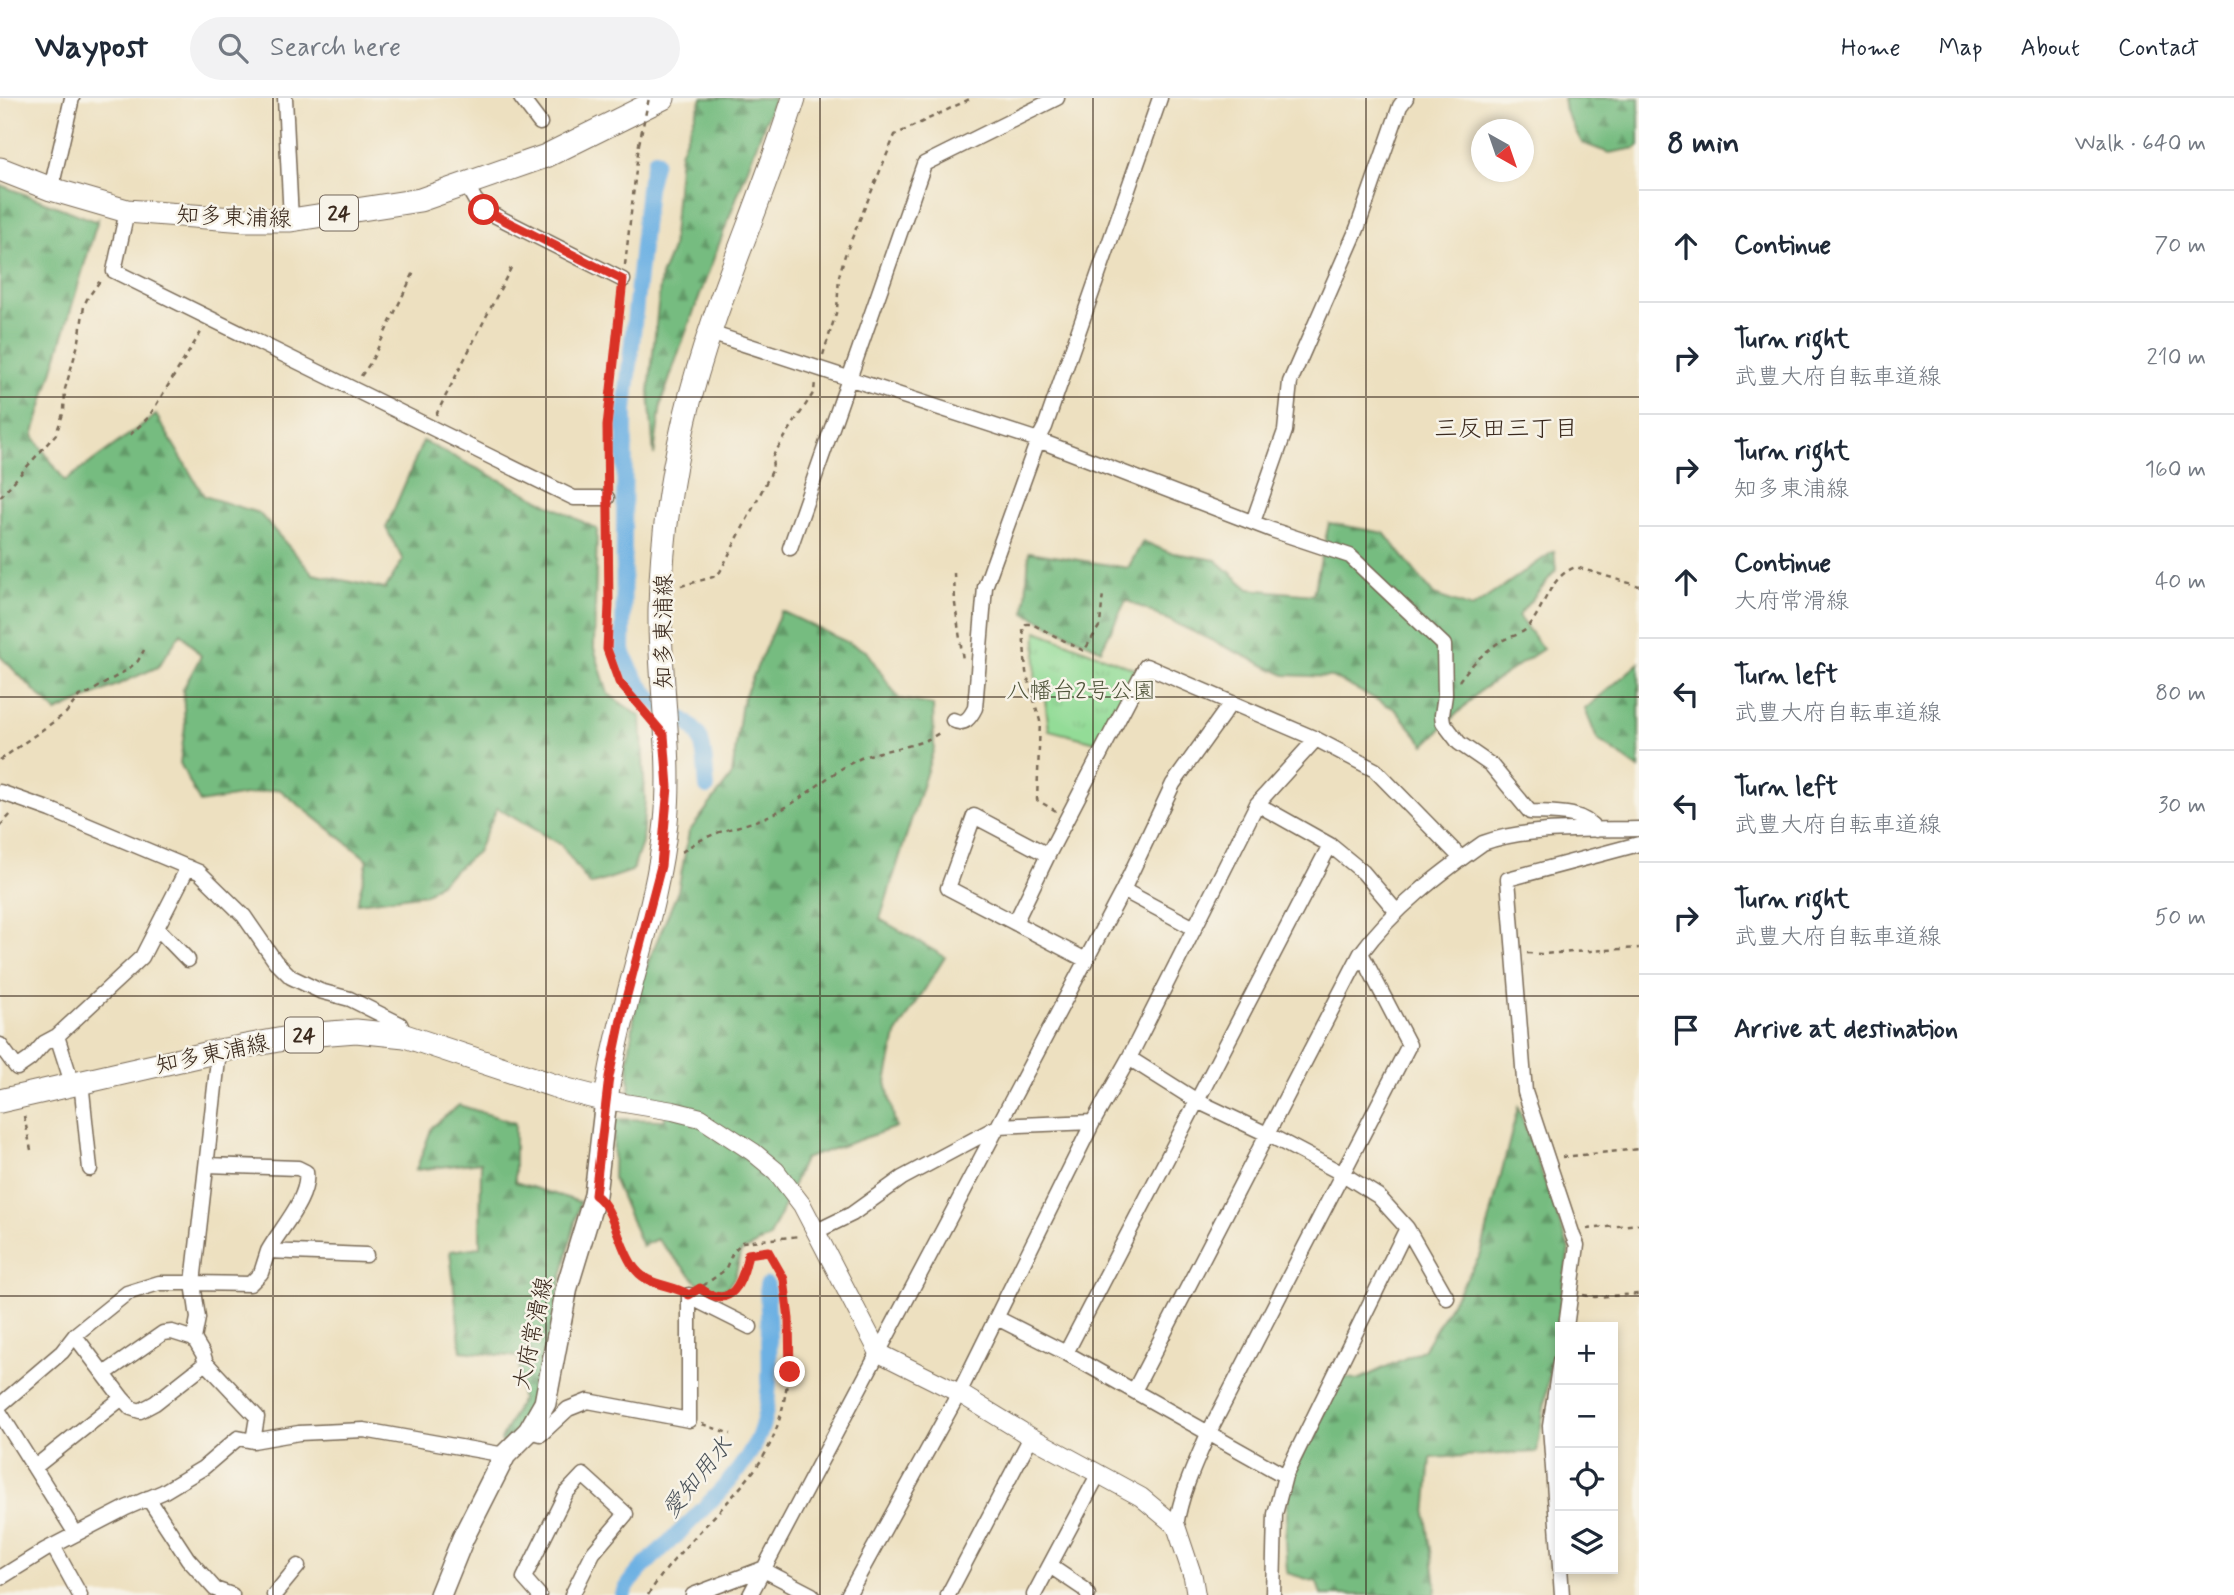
<!DOCTYPE html>
<html lang="en">
<head>
<meta charset="utf-8">
<style>
	:root { --surface:#fff; --page:#f2f2f3; --text:#1f2937; --muted:#747a83; --line:#e0e1e3 }
	body { margin:0; font-family:Mynerve,"Klee One",sans-serif; background:var(--page); color:var(--text) }
	.controls { position:absolute; right:21px; bottom:21px; display:grid; overflow:hidden; border-radius:0px; box-shadow:0 4px 10px #0003 }
	.controls button { width:63px; height:63px; display:grid; place-items:center; padding:0; border:0; border-bottom:2px solid var(--line); background:var(--surface); color:var(--text); font:35px sans-serif }
	.compass { position:absolute; left:1471px; top:21px; width:63px; height:63px; border-radius:50%; background:var(--surface); box-shadow:0 4px 10px #0003; rotate:140deg }
	.stop { position:absolute; width:21px; height:21px; margin:-16px; border:5px solid #d93025; border-radius:50%; background:#fff }
	.stop.end { background:#d93025; border-color:#fff; box-shadow:0 2px 7px #0008 }
	.list { margin:0; padding:0; list-style:none }
	h2 { display:flex; justify-content:space-between; align-items:center; height:91px; margin:0; padding:0 28px; font-size:30px }
	h2 small { font-size:23px; font-weight:400; color:var(--muted) }
	.list li { display:grid; grid-template-columns:46px 1fr auto; gap:21px; align-items:center; box-sizing:border-box; height:112px; padding:0 28px; border-top:2px solid var(--line) }
	.list b { display:block; font-size:26px; white-space:nowrap }
	.list p { margin:0; font-size:23px; white-space:nowrap; color:var(--muted) }
	.list em { font-size:23px; font-style:normal; color:var(--muted) }
	.icon { flex:none; width:38px; height:38px; fill:none; stroke:currentColor; stroke-width:2; stroke-linecap:round; stroke-linejoin:round }
	.map { position:relative; flex:none; width:1639px; height:1497px; overflow:hidden }
	header { display:flex; align-items:center; gap:42px; box-sizing:border-box; height:98px; padding:0 35px; background:var(--surface); border-bottom:2px solid var(--line) }
	header strong { font-size:33px }
	nav { display:flex; gap:38px; margin-inline-start:auto; font-size:24px }
	.search { width:490px; height:63px; background:var(--page); display:flex; align-items:center; gap:18px; box-sizing:border-box; padding:0 24px; border-radius:38px; color:var(--muted); font-size:26px }
	main { display:flex }
	aside { flex:1; background:var(--surface) }
	.map>svg:first-child { display:block }
	.forest { fill:url(#forest-firs); stroke:#58734f; stroke-width:2 }
	.park { fill:url(#park-tufts); stroke:#67835a; stroke-width:2 }
	.lines { fill:none; stroke-linecap:round; stroke-linejoin:round }
	.canal { stroke:#6db1e3; stroke-width:16 }
	.minor-casing { stroke:#796a57; stroke-width:17 }
	.tertiary-casing { stroke:#796a57; stroke-width:20 }
	.secondary-casing { stroke:#796a57; stroke-width:24 }
	.primary-casing { stroke:#796a57; stroke-width:25 }
	.path { stroke:#796a57; stroke-width:2.5; stroke-dasharray:5 5; stroke-linecap:butt }
	.minor { stroke:#fff; stroke-width:14 }
	.tertiary { stroke:#fff; stroke-width:18 }
	.secondary { stroke:#fff; stroke-width:21 }
	.primary { stroke:#fff; stroke-width:23 }
	.path-bridge { stroke:#796a57; stroke-width:2.5; stroke-dasharray:5 5; stroke-linecap:butt }
	.route { stroke:#d93025; stroke-width:9 }
	.grid { fill:none; stroke:#3b2a1e; stroke-width:2; stroke-opacity:0.55 }
	.labels { text-anchor:middle; stroke-width:5; stroke-linejoin:round; paint-order:stroke }
	.shield { fill:#f7f3e8; stroke:#73665b; stroke-width:2 }
	.shield-label { font-size:21px; font-weight:bold; fill:#3b2a1e }
	.street-label { font-size:23px; fill:#3b2a1e; stroke:#f7f3e8 }
	.park-label { font-size:23px; fill:#51563c; stroke:#f7f3e8 }
	.neighbourhood-label { font-size:24px; fill:#3b2a1e; stroke:#f7f3e8 }
	.water-label { font-size:24px; font-style:italic; fill:#4a5259; stroke:#f7f3e8 }
</style>
</head>
<body>
<header>
<strong>Waypost</strong>
<div class="search"><svg class="icon" aria-label="search" viewBox="0 0 24 24"><circle cx="10" cy="10" r="6"/><path d="M15 15l6 6"/></svg>Search here</div>
<nav><a>Home</a><a>Map</a><a>About</a><a>Contact</a></nav>
</header>
<main>
<div class="map">
<svg width="1639" height="1497" viewBox="0 0 1639 1497">
	<defs>
		<pattern id="forest-firs" width="22" height="20" patternUnits="userSpaceOnUse" patternTransform="scale(1.75)"><rect width="22" height="20" fill="#76bc80"/><path d="M5 1l3.5 6h-7zM16 11l3.5 6h-7z" fill="#629968"/></pattern>
		<pattern id="park-tufts" width="24" height="20" patternUnits="userSpaceOnUse" patternTransform="scale(1.75)"><rect width="24" height="20" fill="#93dc97"/><path d="M3 7l-1-3M5 7V3M7 7l1-3M15 17l-1-3M17 17v-4M19 17l1-3" fill="none" stroke="#80bd82"/></pattern>
	</defs>
	<rect width="100%" height="100%" fill="#f7f3e8"/>
	<filter id="ink" filterUnits="userSpaceOnUse"><feTurbulence type="fractalNoise" baseFrequency=".0143" numOctaves="2"/><feDisplacementMap in="SourceGraphic" scale="14" xChannelSelector="R" yChannelSelector="G"/><feConvolveMatrix kernelMatrix="1 2 1 2 8 2 1 2 1" color-interpolation-filters="sRGB"/></filter>
	<filter id="wash" filterUnits="userSpaceOnUse"><feTurbulence type="fractalNoise" baseFrequency=".00686" numOctaves="4" result="noise"/><feDisplacementMap in="SourceGraphic" scale="28" xChannelSelector="R" yChannelSelector="G"/><feGaussianBlur stdDeviation="1.57" result="paint"/><feColorMatrix in="noise" values="0 0 0 0 0 0 0 0 0 0 0 0 0 0 0 0 0 1.4 0 .05"/><feComposite in="paint" operator="in"/></filter>
	<g filter="url(#wash)">
		<rect width="100%" height="100%" fill="#ede0c0"/>
		<path class="forest" d="M702 0H774L680 250 661 306 654 357 649 294 661 178 672 151 680 55Z
			M1563 0H1639V47L1636 50 1609 55 1582 45 1565 13Z
			M0 87 95 123 98 121 33 338 65 383 156 317 204 398 259 415 313 476 385 491 403 462 386 430 423 343 597 431 594 550 608 596 641 619 645 701 642 745 632 773 590 787 561 747 497 710 477 754 426 796 357 805 368 762 279 691 200 705 180 665 185 628 183 591 201 558 181 535 158 569 56 614 0 558Z
			M1329 425 1384 435 1434 497 1472 510 1554 453 1556 472 1518 518 1543 551 1481 592 1425 647 1395 611 1332 579 1285 577 1126 502 1101 552 1025 515 1029 454 1128 470 1143 443 1168 454 1216 462 1249 491 1313 497Z
			M781 513 866 553 899 601 933 607 934 650 880 821 945 859 896 937 886 984 896 1029 804 1061 770 1139 741 1154 735 1178 727 1190 711 1193 698 1185 657 1141 642 1148 613 1080 614 1021 665 1022V1004L630 995 628 963 639 886 678 793 689 734 732 677 742 604Z
			M1639 565V671L1597 641 1585 611Z
			M459 1007 515 1025V1084L580 1104 560 1187 540 1304 504 1348 501 1342 521 1302 519 1259 461 1253 450 1153 480 1149 481 1064 416 1072 432 1029Z
			M1518 1009 1569 1151 1537 1354 1431 1360 1426 1418 1436 1487 1435 1497H1321L1317 1484 1287 1475 1285 1442 1290 1380 1343 1279 1358 1282 1423 1252 1481 1156Z"/>
		<path class="park" d="M1037 533 1135 571 1100 645 1049 632 1045 602 1035 579Z"/>
		<g class="lines">
			<path class="canal" d="M655 62 648 90 625 312 623 553C629 570 637 586 650 599 665 613 691 621 700 640 706 655 705 673 707 689
				M623 1497C633 1474 666 1448 684 1430 709 1405 743 1373 758 1340 776 1297 768 1233 767 1187"/>
		</g>
	</g>
	<g filter="url(#ink)">
		<g class="lines">
			<g class="minor-casing">
				<path id="minor" d="M285 0 291 122
					M521 0 540 25
					M466 86 475 102 484 112 623 182
					M51 91 72 0
					M127 113 114 173 574 400H607
					M710 235 1038 342 1272 432 1350 458 1444 547 1445 597 1442 617 1443 624 1459 645 1491 667 1530 714C1553 715 1582 712 1596 732
					M1253 424 1285 333 1290 284 1357 131 1400 8 1406 0
					M790 450 924 66 1057 0
					M953 622C964 628 970 620 975 610L985 489 1038 342 1045 329 1160 0
					M0 694 51 712 199 774 244 818 275 863 291 879 320 893 350 901 400 926 405 938
					M1330 747 1363 774 1397 814
					M1123 792 1194 830
					M1015 825 1048 757
					M157 830 188 862
					M1084 861 948 790 974 718 1048 757 1146 568 1316 641 1375 672 1461 760
					M57 938 72 985
					M0 947 17 970 30 961 44 945 57 938 142 859 188 769
					M1129 960 1197 1003 1269 1037 1343 1076 1378 1098 1407 1130 1285 1378 1275 1416 1273 1497
					M81 983 90 1071
					M207 1067 298 1070 306 1074C310 1100 280 1131 268 1153L366 1157
					M1407 1130 1447 1200
					M817 1133 852 1116 902 1080 999 1028 1093 1024
					M689 1202H696L750 1229
					M997 1220 1066 1255 1285 1378
					M1566 1229 1577 1147 1573 1138 1525 994 1508 781 1639 746
					M75 1238 122 1300
					M1066 1255 1330 747 1257 706
					M1560 1263 1550 1328 1562 1497
					M206 1265 203 1256 194 1241 198 1220 193 1185 250 1186 261 1175 268 1153
					M104 1276 163 1235 172 1234 194 1241
					M1134 1293 1361 855C1393 811 1439 776 1483 745 1526 729 1592 732 1639 731
					M0 1307 62 1254 76 1236 127 1195 159 1185H193L219 953
					M0 1315 76 1436
					M529 1333 541 1336 568 1311 588 1303 689 1322V1197
					M35 1369 122 1300 131 1310 140 1313 155 1305 206 1265 257 1319 253 1343
					M148 1400 188 1461 215 1491 232 1497
					M1176 1428C1181 1395 1195 1366 1208 1336L1409 947 1361 855
					M53 1448 80 1497
					M1050 1468 1084 1491 1088 1497
					M0 1480 45 1452 126 1410 163 1394 203 1370 238 1340 253 1343 299 1335 364 1332 505 1357
					M274 1497 298 1468
					M539 1497 524 1480 566 1395 583 1377 626 1416 593 1455 572 1497
					M693 1497 762 1471 812 1497
					M750 1497 1123 792 1173 686 1231 605
					M848 1497 959 1295 1093 1024 1129 960 1257 706 1316 641
					M948 1497 1031 1339
					M1034 1497 1099 1375"/>
			</g>
			<g class="tertiary-casing">
				<path id="tertiary" d="M606 1002 673 1013 701 1020 753 1054 776 1073 802 1107 879 1255 959 1295 1031 1339 1141 1399 1176 1428 1193 1479 1196 1497"/>
			</g>
			<g class="secondary-casing">
				<path id="secondary" d="M440 1497 463 1440 505 1357 529 1333 545 1305 567 1189 595 1097 606 1002"/>
			</g>
			<g class="primary-casing">
				<path id="primary" d="M0 71 51 91 127 113 246 122H291L420 102 546 58 663 0
					M0 1003 219 953 305 937 356 933 405 938 567 992 606 1002C619 907 657 818 666 724 673 654 659 583 660 513 661 448 670 383 685 320 711 210 761 107 794 0"/>
			</g>
			<path class="path" d="M625 167 639 46
				M823 257 837 212 839 178 845 157 895 37 972 0
				M361 278 371 264 415 172
				M436 317 511 170
				M130 337 148 320 203 231
				M607 387V328L622 195
				M0 399 56 336 64 313 65 291 79 243 84 208 87 201 102 180
				M608 415 609 507 607 551 619 584 646 616
				M954 475 955 506 963 562
				M681 488 713 479 720 474 773 371 772 359 814 294 815 283
				M1459 583C1469 569 1483 555 1498 545 1508 538 1522 538 1530 527 1545 507 1551 477 1576 469L1639 488
				M0 662 66 615 79 598 87 596 127 572 138 563 144 552
				M1056 713 1037 702 1040 623 1026 574 1023 530 1026 526H1032L1084 553 1100 527 1103 495
				M0 728 12 715
				M682 754C713 730 742 731 775 715 806 700 830 674 861 660 888 649 918 651 942 633
				M1527 855 1541 856 1639 850
				M24 1018 31 1052
				M1562 1059 1639 1051
				M608 1116C625 1157 629 1182 677 1190
				M1587 1131 1639 1126
				M703 1188 725 1172 733 1154 742 1144 800 1138
				M1583 1197 1595 1199 1639 1196
				M702 1326 731 1336
				M648 1497C678 1449 725 1413 758 1367 782 1333 790 1285 789 1245 789 1225 790 1200 784 1181 781 1171 773 1162 768 1153L748 1156C744 1174 743 1193 723 1198"/>
			<use href="#minor" class="minor"/>
			<use href="#tertiary" class="tertiary"/>
			<use href="#secondary" class="secondary"/>
			<use href="#primary" class="primary"/>
			<path class="path-bridge" d="M639 46 649 0"/>
		</g>
	</g>
	<g class="lines" filter="url(#ink)">
		<path class="route" d="M484 112 623 182 607 328 609 507 607 551 619 584 664 637 668 689 661 768 623 912 609 979 595 1097C615 1110 619 1152 636 1172 650 1189 672 1186 689 1197L700 1190C732 1215 743 1182 748 1156L768 1153 784 1181 789 1221 790 1274"/>
	</g>
	<path class="grid" d="M273 0V1497M546 0V1497M820 0V1497M1093 0V1497M1366 0V1497M0 299H1639M0 599H1639M0 898H1639M0 1198H1639"/>
	<g class="labels">
		<g class="shield">
			<rect x="320" y="97.5" width="38" height="35" rx="5"/>
			<rect x="285" y="919.5" width="38" height="35" rx="5"/>
		</g>
		<g class="shield-label">
			<text x="339" y="122">24</text>
			<text x="304" y="944">24</text>
		</g>
		<g class="street-label">
			<text transform="translate(234 118) rotate(2)" y="8">知多東浦線</text>
			<text transform="translate(663 533) rotate(-90)" y="8">知多東浦線</text>
			<text transform="translate(212 955) rotate(-12)" y="8">知多東浦線</text>
			<text transform="translate(532 1235) rotate(-78)" y="8">大府常滑線</text>
		</g>
		<g class="park-label">
			<text x="1081" y="600">八幡台2号公園</text>
		</g>
		<g class="neighbourhood-label">
			<text x="1506" y="338">三反田三丁目</text>
		</g>
		<g class="water-label">
			<text transform="translate(697 1379) rotate(-51)" y="8">愛知用水</text>
		</g>
	</g>
</svg>
<div class="controls">
<button>+</button>
<button>−</button>
<button><svg class="icon" aria-label="locate" viewBox="0 0 24 24"><circle cx="12" cy="12" r="6"/><path d="M12 2v4M12 18v4M2 12h4M18 12h4"/></svg></button>
<button><svg class="icon" aria-label="layers" viewBox="0 0 24 24"><path d="M12 4l9 5-9 5-9-5zM3 14l9 5 9-5"/></svg></button>
</div>
<svg class="compass" viewBox="-18 -18 36 36"><path d="M0-13l5 13h-10z" fill="#e53935"/><path d="M0 13l5-13h-10z" fill="#747a83"/></svg>
<div class="stop" style="left:484px;top:112px"></div>
<div class="stop end" style="left:790px;top:1274px"></div>
</div>
<aside>
<h2>8 min<small>Walk · 640 m</small></h2>
<ul class="list">
<li><svg class="icon" aria-label="ahead" viewBox="0 0 24 24"><path d="M12 20V5M6 11l6-6 6 6"/></svg><div><b>Continue</b></div><em>70 m</em></li>
<li><svg class="icon" aria-label="right" viewBox="0 0 24 24"><path d="M7 20v-9h11M14 6l5 5-5 5"/></svg><div><b>Turn right</b><p>武豊大府自転車道線</p></div><em>210 m</em></li>
<li><svg class="icon" aria-label="right" viewBox="0 0 24 24"><path d="M7 20v-9h11M14 6l5 5-5 5"/></svg><div><b>Turn right</b><p>知多東浦線</p></div><em>160 m</em></li>
<li><svg class="icon" aria-label="ahead" viewBox="0 0 24 24"><path d="M12 20V5M6 11l6-6 6 6"/></svg><div><b>Continue</b><p>大府常滑線</p></div><em>40 m</em></li>
<li><svg class="icon" aria-label="left" viewBox="0 0 24 24"><path d="M17 20v-9H6M10 6l-5 5 5 5"/></svg><div><b>Turn left</b><p>武豊大府自転車道線</p></div><em>80 m</em></li>
<li><svg class="icon" aria-label="left" viewBox="0 0 24 24"><path d="M17 20v-9H6M10 6l-5 5 5 5"/></svg><div><b>Turn left</b><p>武豊大府自転車道線</p></div><em>30 m</em></li>
<li><svg class="icon" aria-label="right" viewBox="0 0 24 24"><path d="M7 20v-9h11M14 6l5 5-5 5"/></svg><div><b>Turn right</b><p>武豊大府自転車道線</p></div><em>50 m</em></li>
<li><svg class="icon" aria-label="arrive" viewBox="0 0 24 24"><path d="M6 21V4h12l-3 4 3 4H6"/></svg><div><b>Arrive at destination</b></div></li>
</ul>
</aside>
</main>
</body>
</html>
